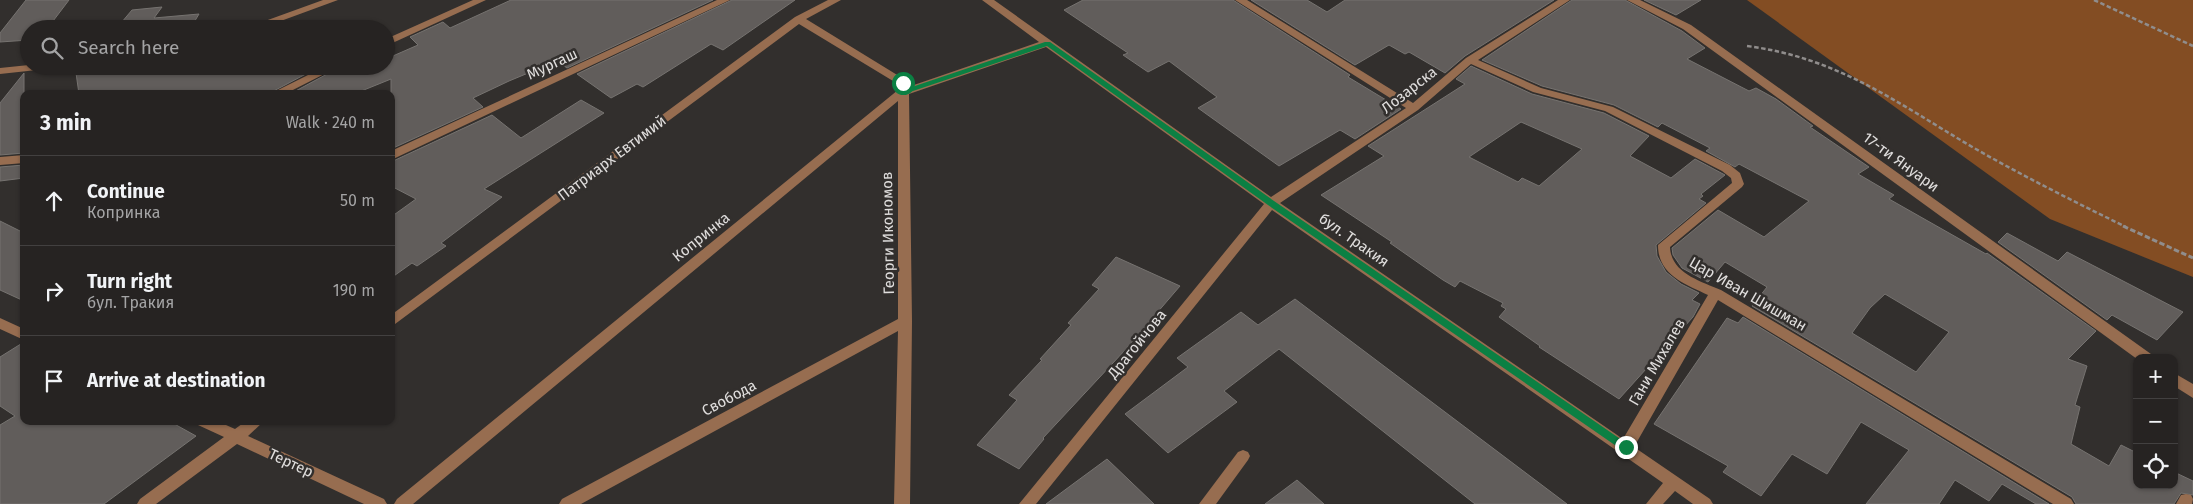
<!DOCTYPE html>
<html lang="en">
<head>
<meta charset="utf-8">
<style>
	:root { --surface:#262322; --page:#322f2f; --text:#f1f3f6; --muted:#a4a4a5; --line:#424040 }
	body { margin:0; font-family:"Fira Sans",sans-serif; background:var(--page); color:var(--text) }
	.controls { position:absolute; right:15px; bottom:15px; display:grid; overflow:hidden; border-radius:10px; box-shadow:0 1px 4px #0004 }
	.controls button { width:45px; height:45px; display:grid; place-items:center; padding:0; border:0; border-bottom:1px solid var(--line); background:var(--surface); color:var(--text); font:25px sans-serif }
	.stop { position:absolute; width:15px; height:15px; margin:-11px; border:4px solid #0b8043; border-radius:50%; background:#fff }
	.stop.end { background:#0b8043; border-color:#fff; box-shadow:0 1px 5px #0008 }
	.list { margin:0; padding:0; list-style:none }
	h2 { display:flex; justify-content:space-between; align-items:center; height:65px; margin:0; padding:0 20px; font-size:21px }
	h2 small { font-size:16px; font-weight:400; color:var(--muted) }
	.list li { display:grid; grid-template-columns:32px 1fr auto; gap:15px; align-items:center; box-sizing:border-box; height:90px; padding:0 20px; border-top:1px solid var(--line) }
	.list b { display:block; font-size:19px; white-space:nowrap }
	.list p { margin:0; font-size:16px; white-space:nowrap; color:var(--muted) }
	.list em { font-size:16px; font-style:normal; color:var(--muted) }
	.icon { flex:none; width:28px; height:28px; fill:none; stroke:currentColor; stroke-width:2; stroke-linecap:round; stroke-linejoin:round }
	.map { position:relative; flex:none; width:2193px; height:504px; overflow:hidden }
	.search { position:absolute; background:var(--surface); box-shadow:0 1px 4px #0004; left:20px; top:20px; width:375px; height:55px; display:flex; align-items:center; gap:12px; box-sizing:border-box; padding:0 18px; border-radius:28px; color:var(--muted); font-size:19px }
	.panel { position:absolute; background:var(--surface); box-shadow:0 1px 4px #0004; left:20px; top:90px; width:375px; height:335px; border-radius:10px }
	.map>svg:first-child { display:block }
	.forest { fill:#834d23 }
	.building { fill:#615d5b; stroke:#767370; fill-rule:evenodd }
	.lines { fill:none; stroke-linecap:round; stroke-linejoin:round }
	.path-far1 { stroke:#908d8c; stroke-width:2.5; stroke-dasharray:4.5 2.5; stroke-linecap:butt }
	.path { stroke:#908d8c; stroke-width:3; stroke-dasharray:5.5 2.5; stroke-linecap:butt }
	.minor { fill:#976d50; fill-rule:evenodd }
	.route { fill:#0b8043 }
	.labels { text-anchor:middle; stroke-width:5; stroke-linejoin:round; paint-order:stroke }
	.street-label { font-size:15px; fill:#e0dedd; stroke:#322f2d }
</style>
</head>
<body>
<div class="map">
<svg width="2193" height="504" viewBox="0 0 2193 504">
	<rect width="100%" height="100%" fill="#322f2d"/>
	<path class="forest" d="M1747 0H2193V277L2050 219Z"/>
	<path class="building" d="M26 0H69L47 29H29V40L0 42V33Z
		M511 0H713L567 68 557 61 509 81 473 98 483 107 391 149V79L354 94H290L342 66H356L359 71 370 66H386V59L418 45 410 37 443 22 450 28Z
		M732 0H795L723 50 711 44 643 87 637 84 611 98 577 74Z
		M1083 0H1233L1350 75 1348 77 1401 109 1355 139 1340 130 1279 166 1198 108 1217 97 1169 61 1148 72 1123 55 1128 53 1064 10Z
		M1251 0H1307L1327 12 1345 0H1554L1465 56 1445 73 1409 52 1405 54 1389 45 1355 65Z
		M1572 0H1625L1682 31 1705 48 1687 59 1749 91 1756 88 1776 99 1813 126 1810 127 1869 167 1858 174 1894 195 1889 199 1986 254 1987 253 2096 331 2068 359 2087 366 2075 405 2080 407 2071 444 2109 466 2121 445 2137 453V485H2174V472L2193 481V495L2181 493 2174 504H2076L2072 497 1752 306 1767 287 1725 262 1708 282 1682 268 1673 255 1672 248 1718 210 1764 237 1809 201 1739 164 1735 167 1706 151 1710 148 1662 123 1658 127 1614 105 1542 86 1482 60ZM1885 294 1949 332 1916 372 1852 333 1870 308Z
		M1644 0H1701L1676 15Z
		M162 7 154 18 199 14 190 29H116L132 10Z
		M83 66H321L268 94H79L76 73Z
		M1471 66 1532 94 1604 113 1649 136 1630 156 1671 178 1695 159 1725 175 1701 194 1703 196 1699 199 1706 203 1656 245 1657 256 1666 272 1681 284 1699 293 1692 300 1700 304 1693 317 1619 399 1539 347 1540 346 1499 317 1506 309 1501 306 1503 303 1460 281 1455 287 1443 280 1390 243 1392 242 1321 195 1384 156 1368 146 1465 84 1456 79ZM1521 122 1582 149 1539 186 1522 178 1518 182 1469 157Z
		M24 73V153L0 155V103Z
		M581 100 604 113 484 189 502 197 441 243 446 246 417 266 412 263 391 278V217L416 199 391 186V162L492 115 521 138Z
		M24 165V178L0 181V167Z
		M0 221 24 233V301L0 290Z
		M2007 233 2058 261 2067 252 2183 312 2157 340 2112 315 2107 320 1998 242Z
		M1116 257 1180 286 1126 349 1043 438 1044 439 1019 469 977 445 1017 400 1009 395 1042 360 1040 359 1071 325 1068 323 1099 289 1092 285Z
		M1295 299 1567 504H1475L1279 349 1224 391 1237 402 1168 453 1125 414 1188 367 1177 358 1241 312 1258 325Z
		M1743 317 2049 504H2036L2002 484 1989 501 1955 480 1939 504H1866L1909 450 1861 422 1827 474 1792 454 1761 496 1723 472 1728 466 1654 424 1727 318 1738 323Z
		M24 342V421H169L196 436 104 504H0V425L15 416 0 406V357Z
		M1107 459 1154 504H1046L1073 484Z
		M1297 480 1324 504H1265Z"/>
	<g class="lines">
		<path class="path-far1" d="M2094 0 2193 46
			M1747 46C1839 58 1897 103 1974 148 2023 176 2075 202 2126 227"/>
		<path class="path" d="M2123 226 2193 258"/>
		<path class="minor" d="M323 0H338L259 29H243Z
			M473 0H486L386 46V39Z
			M717 0H730L391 160V151Z
			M828 0H841L806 19 907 81 908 87 1039 42 982 0H994L1271 197 1406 108 1235 0H1247L1413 103 1466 58 1558 0H1570L1478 60 1541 88 1613 107 1730 165 1740 173 1744 184 1742 187 1670 247C1671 273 1700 281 1721 290L2071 499 2074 504H2053L1718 300 1634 447 1710 499 1713 504H1693L1675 491 1663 504H1646L1663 483 1272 210 1036 504H1019L1264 204 1046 47 909 94 912 321 910 504H894L898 331 581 504H559L562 499 898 319V101L413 504H394L397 499 898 90V84L799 24 391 327V315L795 17ZM1471 64 1533 92 1605 111 1722 171 1731 178 1732 183 1658 245C1658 275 1685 284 1708 295L1623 439 1280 203 1418 110Z
			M1627 0H1640L1691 25 2151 354 2153 358 2137 359 1683 29Z
			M29 65V66H51L46 69 0 74V68Z
			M326 66H340L285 94H270Z
			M24 155V163L0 165V157Z
			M0 318 24 329V340L0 329Z
			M2174 373 2193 384V398L2174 386Z
			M196 421H217L235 429 246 421H264L248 436 384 499 387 504H364L237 444 156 504H137L140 499 224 437 198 425Z
			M1243 450 1248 452 1250 456 1248 460 1216 504H1199L1238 452Z
			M2186 494 2191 495 2193 499 2192 504H2176L2181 495Z"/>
	</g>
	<path class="route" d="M1045 42H1050L1274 201 1629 445V450H1622L1268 205 1047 46 904 94 898 93 900 82H905L906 89Z"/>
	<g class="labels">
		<g class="street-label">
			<text transform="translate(552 64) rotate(-25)" y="5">Мургаш</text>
			<text transform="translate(1409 90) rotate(-38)" y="5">Лозарска</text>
			<text transform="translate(612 158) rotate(-37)" y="5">Патриарх Евтимий</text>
			<text transform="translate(1901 162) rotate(36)" y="5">17-ти Януари</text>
			<text transform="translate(888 233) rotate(-91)" y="5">Георги Икономов</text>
			<text transform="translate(701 237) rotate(-39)" y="5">Копринка</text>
			<text transform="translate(1354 240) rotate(35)" y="5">бул. Тракия</text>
			<text transform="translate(1748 294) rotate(30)" y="5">Цар Иван Шишман</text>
			<text transform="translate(1137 344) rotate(-51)" y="5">Драгойчова</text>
			<text transform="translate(1657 362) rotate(-60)" y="5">Гани Михалев</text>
			<text transform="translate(729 398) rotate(-28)" y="5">Свобода</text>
			<text transform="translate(291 463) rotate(25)" y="5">Тертер</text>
		</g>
	</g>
</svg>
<div class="controls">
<button>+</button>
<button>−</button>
<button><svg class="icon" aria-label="locate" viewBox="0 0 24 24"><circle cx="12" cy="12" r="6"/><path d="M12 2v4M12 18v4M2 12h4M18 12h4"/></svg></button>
</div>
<div class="stop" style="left:903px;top:83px"></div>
<div class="stop end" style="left:1626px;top:447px"></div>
<div class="search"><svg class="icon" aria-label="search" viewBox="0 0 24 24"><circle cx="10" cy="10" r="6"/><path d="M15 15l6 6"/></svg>Search here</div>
<section class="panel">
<h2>3 min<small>Walk · 240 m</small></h2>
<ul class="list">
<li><svg class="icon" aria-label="ahead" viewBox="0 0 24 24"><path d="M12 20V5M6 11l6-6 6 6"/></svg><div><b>Continue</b><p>Копринка</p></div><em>50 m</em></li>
<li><svg class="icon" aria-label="right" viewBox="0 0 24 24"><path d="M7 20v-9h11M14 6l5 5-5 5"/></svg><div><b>Turn right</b><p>бул. Тракия</p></div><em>190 m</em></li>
<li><svg class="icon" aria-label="arrive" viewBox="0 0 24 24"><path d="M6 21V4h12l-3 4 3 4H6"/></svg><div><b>Arrive at destination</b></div></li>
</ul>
</section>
</div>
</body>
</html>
